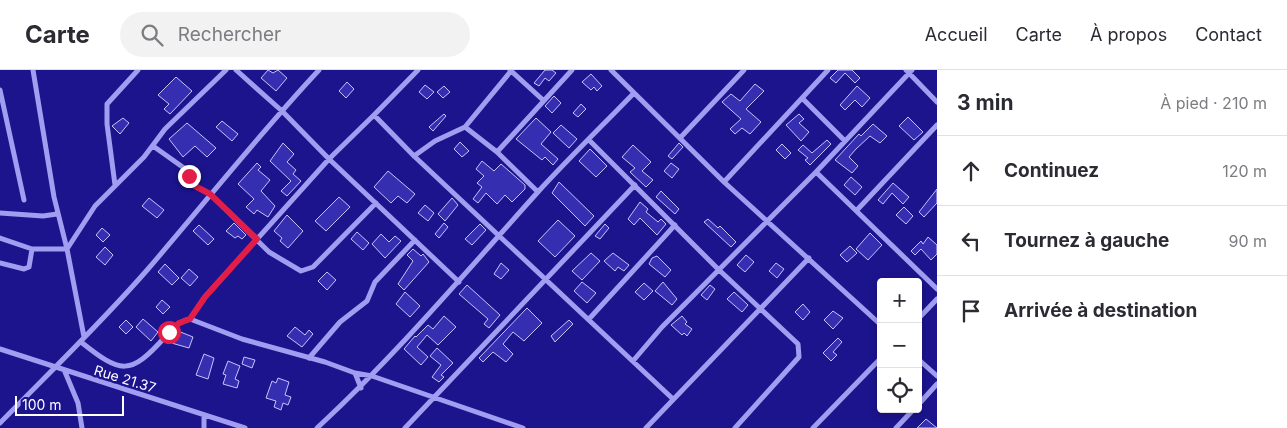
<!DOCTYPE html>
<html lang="fr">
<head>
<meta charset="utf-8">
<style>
	:root { --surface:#fff; --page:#f2f2f3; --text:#2b2b33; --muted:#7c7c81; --line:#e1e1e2 }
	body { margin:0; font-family:Inter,sans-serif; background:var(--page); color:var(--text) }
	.controls { position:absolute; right:15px; bottom:15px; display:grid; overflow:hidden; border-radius:5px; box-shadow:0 2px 8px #0003 }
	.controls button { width:45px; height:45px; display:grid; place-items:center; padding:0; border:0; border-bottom:1px solid var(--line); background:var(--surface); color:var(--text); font:25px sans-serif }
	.scale { position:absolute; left:15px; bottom:12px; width:109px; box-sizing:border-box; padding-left:5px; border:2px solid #fff; border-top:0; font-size:14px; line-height:18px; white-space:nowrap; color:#fff; -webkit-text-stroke:4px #1b148d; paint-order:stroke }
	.stop { position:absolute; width:15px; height:15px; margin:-11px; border:4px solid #e11d48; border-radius:50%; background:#fff }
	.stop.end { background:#e11d48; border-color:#fff; box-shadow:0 1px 5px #0008 }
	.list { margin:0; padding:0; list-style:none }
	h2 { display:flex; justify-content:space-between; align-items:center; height:65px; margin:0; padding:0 20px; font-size:21px }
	h2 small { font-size:16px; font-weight:400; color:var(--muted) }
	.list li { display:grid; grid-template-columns:32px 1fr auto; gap:15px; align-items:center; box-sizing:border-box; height:70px; padding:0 20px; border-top:1px solid var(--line) }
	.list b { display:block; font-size:19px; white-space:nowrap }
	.list em { font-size:16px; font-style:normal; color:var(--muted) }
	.icon { flex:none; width:28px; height:28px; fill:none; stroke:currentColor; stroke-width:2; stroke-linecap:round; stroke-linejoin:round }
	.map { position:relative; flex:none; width:937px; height:358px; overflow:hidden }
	header { display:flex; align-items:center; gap:30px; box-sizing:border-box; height:70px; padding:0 25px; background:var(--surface); border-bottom:1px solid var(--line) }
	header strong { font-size:24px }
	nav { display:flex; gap:28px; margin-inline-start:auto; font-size:18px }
	.search { width:350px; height:45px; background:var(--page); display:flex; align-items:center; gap:12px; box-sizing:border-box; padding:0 18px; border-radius:28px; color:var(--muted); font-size:19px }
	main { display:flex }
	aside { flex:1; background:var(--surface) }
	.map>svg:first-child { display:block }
	.building { fill:#362eb1; stroke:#c6c3fc }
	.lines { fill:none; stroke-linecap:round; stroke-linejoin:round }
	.minor { stroke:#a19df0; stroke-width:5 }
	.route { stroke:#e11d48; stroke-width:6 }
	.labels { text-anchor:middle; stroke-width:4.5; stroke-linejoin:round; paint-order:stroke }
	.street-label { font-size:14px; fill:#fff; stroke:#1b148d }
</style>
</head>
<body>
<header>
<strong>Carte</strong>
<div class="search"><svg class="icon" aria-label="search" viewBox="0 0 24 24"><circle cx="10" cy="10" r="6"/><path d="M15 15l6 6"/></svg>Rechercher</div>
<nav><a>Accueil</a><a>Carte</a><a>À propos</a><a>Contact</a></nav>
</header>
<main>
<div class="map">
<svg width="937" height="358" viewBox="0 0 937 358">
	<rect width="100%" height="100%" fill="#1b148d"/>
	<path class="building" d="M268 0 273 3 278 0 287 8 276 21 261 8Z
		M545 0H552L556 3 549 11 545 8 539 16 534 13Z
		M838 0H852L860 8 855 13 845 3 836 13 830 8Z
		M591 4 602 16 597 21 594 17 591 20 582 12Z
		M176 7 192 21 170 44 164 39 169 34 158 25Z
		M347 12 354 19 346 28 339 21Z
		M755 14 764 21 746 39 761 52 750 64 742 58 735 64 730 59 741 49 722 32 731 24 740 31Z
		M425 15 434 22 427 29 419 22Z
		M444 16 450 22 443 28 437 22Z
		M857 16 870 28 862 37 855 30 845 40 840 35Z
		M554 26 561 33 552 43 545 36Z
		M581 34 586 39 578 47 573 43Z
		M444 44 446 46 433 61 429 57Z
		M799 44 804 49 799 53 809 62 801 71 786 55Z
		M908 47 923 62 914 70 899 56Z
		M123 48 129 53 120 64 112 56Z
		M536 48 551 62 541 74 558 89 553 95 545 87 542 90 516 69Z
		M222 51 238 64 232 71 216 57Z
		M187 53 216 78 207 87 195 76 183 87 169 69Z
		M873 54 887 66 880 73 870 66 856 79 849 87 858 96 852 103 835 90 859 64 861 66Z
		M561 55 577 69 569 78 553 63Z
		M827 70 831 74 810 95 805 90 808 88 798 80 803 75 812 83Z
		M460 72 469 81 462 87 454 79Z
		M283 73 294 84 287 92 296 100 293 104 301 111 287 126 281 121 291 111 270 91Z
		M679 73 683 77 672 89 668 86Z
		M782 74 791 83 785 89 776 80Z
		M633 75 651 92 642 101 653 110 646 117 630 102 635 98 622 87Z
		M590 79 607 96 596 107 579 91Z
		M482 91 494 101 501 94 525 115V119L512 132 505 125 497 134 486 123 478 133 473 129 482 117 477 113 484 106 476 99Z
		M257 93 261 97 258 100 270 110 261 121 275 136 268 147 257 140 254 144 246 137 254 129 238 114Z
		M671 93 679 99 672 108 664 101Z
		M388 101 415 124 407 133 398 126 391 133 374 117Z
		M851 107 862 117 855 125 844 115Z
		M559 112 594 146 585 156 552 123Z
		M893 113 909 127 903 134 892 123 883 134 878 130Z
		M937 119V133L924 147 919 142Z
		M661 121 679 139 675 144 656 127Z
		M339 127 350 137 326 161 315 151Z
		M149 128 164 140 157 148 142 136Z
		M452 128 458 135 445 151 438 144Z
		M640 132 648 139 646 142 658 152 661 149 666 154 657 165 640 148 634 155 628 149Z
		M425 135 434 143 428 151 418 143Z
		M904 137 913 146 906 154 896 145Z
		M287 145 303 161 288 178 280 171 282 168 274 161Z
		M708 149 718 158 720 156 736 172 731 177 704 152Z
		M558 150 575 166 555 187 538 171Z
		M234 153 246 165 242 169 238 166 235 168 226 161Z
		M444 153 448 157 439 168 435 164Z
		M480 154 486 160 472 175 465 169Z
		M605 154 609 158 600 169 595 166Z
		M199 155 214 169 208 175 193 161Z
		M102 158 110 165 103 172 96 165Z
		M357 162 369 173 363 180 351 169Z
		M870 163 882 175 868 190 856 179Z
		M381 164 389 172 395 166 401 171 385 188 372 174Z
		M928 167 937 175V184L931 190 921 179 915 185 911 181 921 171 923 174Z
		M850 176 857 183 847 192 840 185Z
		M105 177 113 185 105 195 96 187Z
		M413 179 421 186 423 184 429 192 404 220 398 214 413 191 407 185Z
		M591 183 600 191 582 210 572 201Z
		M613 183 629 195 624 201 618 197 615 201 604 191Z
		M746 185 754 192 745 202 737 195Z
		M657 186 671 200 665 207 649 194 652 188Z
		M501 193 509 200 501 209 494 204Z
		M776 193 784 199 777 208 769 201Z
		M165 194 179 208 172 215 158 202Z
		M189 199 198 207 190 216 181 208Z
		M327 202 336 210 327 220 318 211Z
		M582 212 596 223 587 233 574 221Z
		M663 212 677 229 672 235 655 221Z
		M644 213 653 221 644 230 635 222Z
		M467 215 500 245 489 258 484 254 488 249 459 224Z
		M710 215 715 219 707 230 701 225Z
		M405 222 420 236 410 247 396 234Z
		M734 222 748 235 742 242 727 229Z
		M162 230 170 237 163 244 156 237Z
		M803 234 810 242 803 250 795 242Z
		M527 238 542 253 524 271 513 262 503 274 513 284 506 292 493 282 483 292 479 288Z
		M833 241 843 248 833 259 824 250Z
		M444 246 456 257 438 275 427 265 417 277 428 287 421 295 404 279 415 266 416 267 428 255 433 259Z
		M682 246 687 252 685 254 692 259 687 266 684 263 682 265 671 255Z
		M143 249 158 262 151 271 136 257Z
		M126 250 133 257 126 264 119 257Z
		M569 250 573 254 555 272 551 266Z
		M295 257 305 265 309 260 313 264 302 277 287 266Z
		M178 261 193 267 189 278 168 272Z
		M838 268 842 272 833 282 837 285 831 291 823 283Z
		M437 278 453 293 441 305 444 307 439 312 432 307 441 295 430 286Z
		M204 284 214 288 208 309 196 305Z
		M244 287 255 290 252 298 242 294Z
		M228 291 240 296 235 309 239 311 237 318 223 314 226 305 223 304Z
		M278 308 289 312 285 325 291 327 288 335 283 333 281 340 274 337 276 331 266 328 272 311 276 313Z
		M926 349 937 358H917Z"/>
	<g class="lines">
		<path class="minor" d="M33 0 54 127 67 179 84 267
			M236 0 282 41 329 89 374 45 414 86 673 329
			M510 0 543 30
			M611 0 724 112 881 255
			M906 0 937 32
			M0 20 24 130
			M802 28 845 71
			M374 45 418 0
			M465 57 497 82 538 122
			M680 68 744 0
			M589 70 718 199 798 274 799 287 735 358
			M153 76 184 98 195 116 210 124 269 182 301 201 313 197 376 133
			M497 82 572 0
			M414 86 435 71 465 57 511 1
			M816 102 937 219
			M724 112 828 0
			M115 115 107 54V34L138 0
			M857 140 937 55
			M0 143 43 146 57 144
			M0 168 32 179H67L95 136 144 87 165 59 226 0
			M0 193 24 199 29 197 32 179
			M190 249 205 227 329 89 459 212
			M589 249 675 155
			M918 249 937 229
			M81 272C121 304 130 306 165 267 173 258 179 251 190 249L242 269 325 292 355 303 361 318
			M0 279 245 358
			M309 288 340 252 367 231 375 212 415 170
			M918 289 937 306
			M633 291 662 257 816 102 912 0
			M65 302 78 333 82 358
			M355 303 372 306 523 358
			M918 335 937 314
			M204 345V358
			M0 353C50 302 101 253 148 199 205 133 259 64 319 0
			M317 358C396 285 465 203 537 123 568 89 602 56 634 23
			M405 358 635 115
			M646 358 809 188
			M813 358 881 288
			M896 358 914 339"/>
	</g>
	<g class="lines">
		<path class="route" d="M169 262 179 253 190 249 205 227 257 169 210 124 195 116 189 106"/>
	</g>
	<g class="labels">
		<g class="street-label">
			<text transform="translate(125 309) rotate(17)" y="5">Rue 21.37</text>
		</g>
	</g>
</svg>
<div class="controls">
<button>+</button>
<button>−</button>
<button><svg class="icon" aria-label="locate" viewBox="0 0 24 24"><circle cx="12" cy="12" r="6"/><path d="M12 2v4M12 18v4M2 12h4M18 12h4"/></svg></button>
</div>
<div class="scale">100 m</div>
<div class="stop" style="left:169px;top:262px"></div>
<div class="stop end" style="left:189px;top:106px"></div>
</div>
<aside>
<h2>3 min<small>À pied · 210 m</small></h2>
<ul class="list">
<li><svg class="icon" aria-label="ahead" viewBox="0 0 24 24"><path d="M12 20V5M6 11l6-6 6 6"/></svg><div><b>Continuez</b></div><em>120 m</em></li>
<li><svg class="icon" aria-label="left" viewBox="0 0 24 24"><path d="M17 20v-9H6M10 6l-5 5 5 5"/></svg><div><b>Tournez à gauche</b></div><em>90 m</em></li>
<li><svg class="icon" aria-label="arrive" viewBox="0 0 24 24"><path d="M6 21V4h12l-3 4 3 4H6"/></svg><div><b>Arrivée à destination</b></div></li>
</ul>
</aside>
</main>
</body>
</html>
